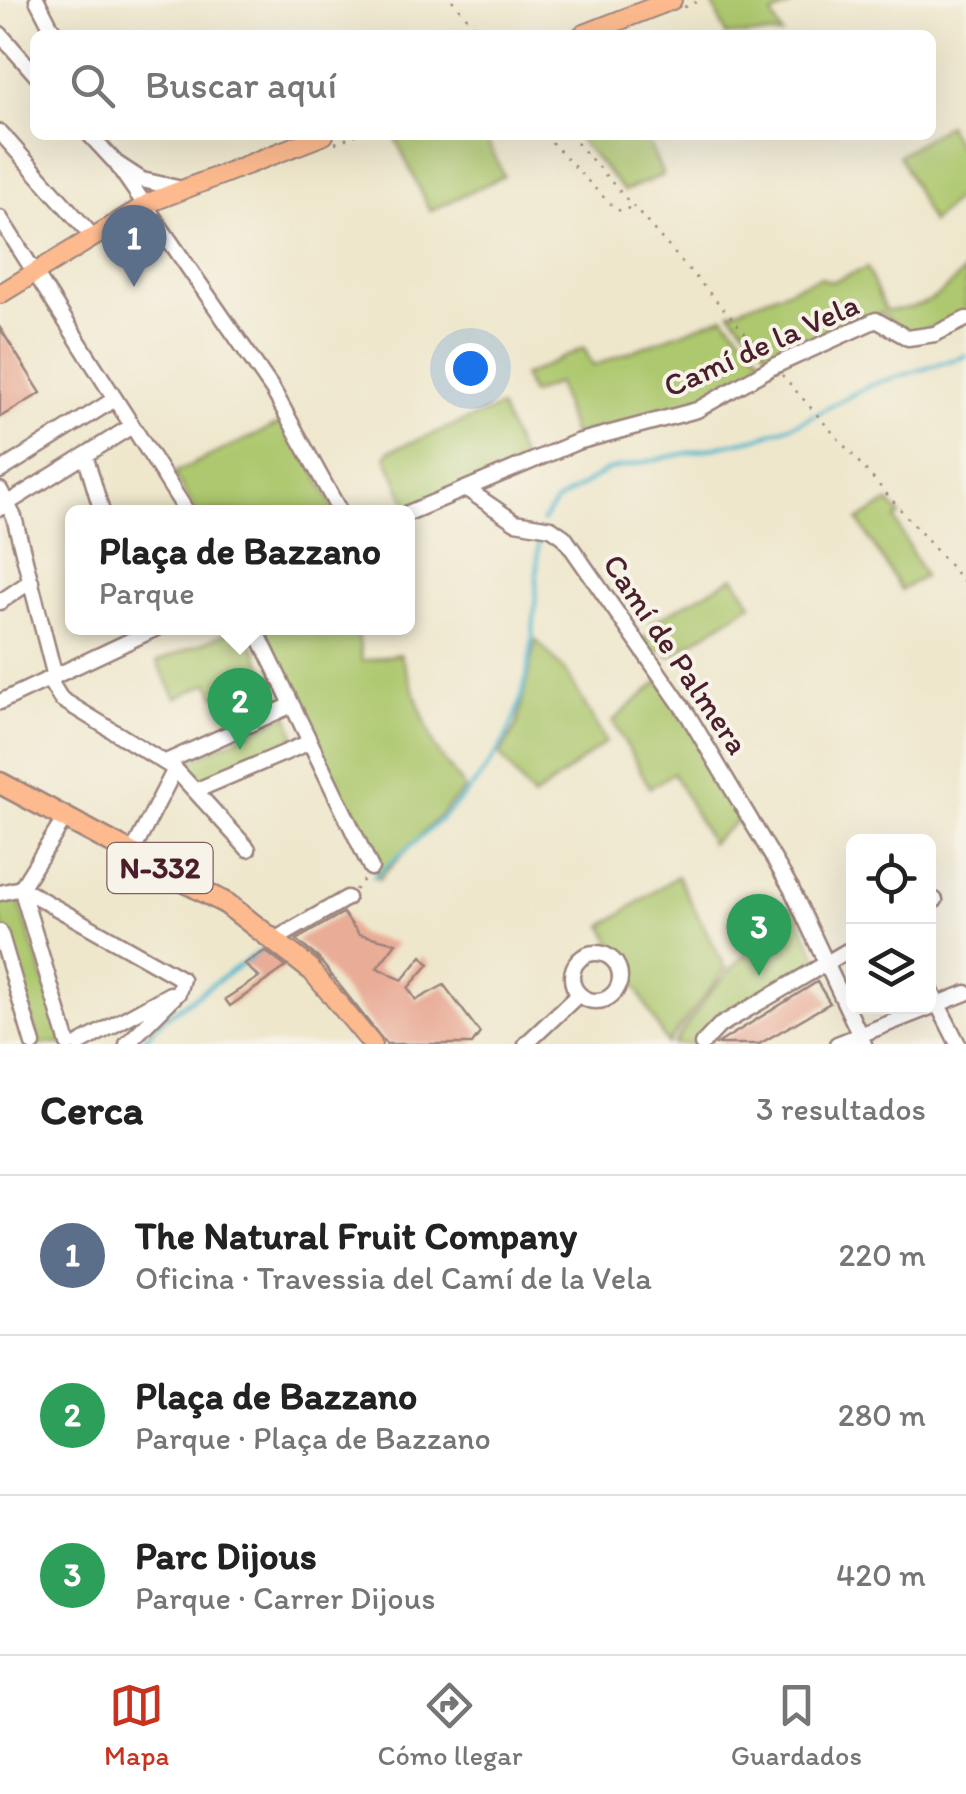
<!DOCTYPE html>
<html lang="es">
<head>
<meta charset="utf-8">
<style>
	:root { --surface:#fff; --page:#f2f2f2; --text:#222; --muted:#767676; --line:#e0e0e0; --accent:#c8321e }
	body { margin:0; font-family:Itim,sans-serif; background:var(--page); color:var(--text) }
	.controls { position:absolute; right:30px; bottom:30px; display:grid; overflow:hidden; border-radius:15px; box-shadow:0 10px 40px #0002 }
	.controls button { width:90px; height:90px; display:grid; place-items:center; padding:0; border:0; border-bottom:2px solid var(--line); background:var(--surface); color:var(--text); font:50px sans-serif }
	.you { position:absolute; left:470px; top:368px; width:35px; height:35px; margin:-25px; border:8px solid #fff; border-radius:50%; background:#1a73e8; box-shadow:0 0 0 15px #1a73e833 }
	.badge { display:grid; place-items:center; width:65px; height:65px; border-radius:50%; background:var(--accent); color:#fff; font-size:32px; font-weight:700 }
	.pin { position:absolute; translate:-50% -82px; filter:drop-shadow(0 2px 5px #0008) }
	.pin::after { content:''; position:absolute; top:52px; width:35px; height:30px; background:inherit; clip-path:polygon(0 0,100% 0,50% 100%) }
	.popup { position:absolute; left:65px; top:505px; width:350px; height:130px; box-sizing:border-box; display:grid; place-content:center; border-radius:15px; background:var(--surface); filter:drop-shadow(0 2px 8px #0005); font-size:32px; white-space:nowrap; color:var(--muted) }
	.popup b { font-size:38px; color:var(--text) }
	.popup::after { content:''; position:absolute; left:50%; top:100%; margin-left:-20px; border:20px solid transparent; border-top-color:var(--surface) }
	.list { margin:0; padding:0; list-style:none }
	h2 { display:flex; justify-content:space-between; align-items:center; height:130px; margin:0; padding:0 40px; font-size:42px }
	h2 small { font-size:32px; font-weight:400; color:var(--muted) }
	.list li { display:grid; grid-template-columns:65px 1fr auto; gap:30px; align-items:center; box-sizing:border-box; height:160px; padding:0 40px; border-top:2px solid var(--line) }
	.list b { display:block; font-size:38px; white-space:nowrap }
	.list p { margin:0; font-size:32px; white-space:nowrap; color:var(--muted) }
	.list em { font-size:32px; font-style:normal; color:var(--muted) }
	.icon { flex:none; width:55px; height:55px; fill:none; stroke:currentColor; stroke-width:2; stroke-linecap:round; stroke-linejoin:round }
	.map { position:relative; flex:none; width:966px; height:1044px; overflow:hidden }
	.search { position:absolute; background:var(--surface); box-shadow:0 10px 40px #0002; left:30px; right:30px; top:30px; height:110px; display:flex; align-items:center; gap:25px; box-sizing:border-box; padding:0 35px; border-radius:15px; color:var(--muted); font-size:38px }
	.sheet { height:610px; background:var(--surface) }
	nav { display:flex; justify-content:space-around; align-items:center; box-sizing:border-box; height:140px; border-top:2px solid var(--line); background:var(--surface); font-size:28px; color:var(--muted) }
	nav a { display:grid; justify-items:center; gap:5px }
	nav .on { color:var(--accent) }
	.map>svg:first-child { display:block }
	.green { fill:#adc86e; stroke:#7c744c; stroke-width:2.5 }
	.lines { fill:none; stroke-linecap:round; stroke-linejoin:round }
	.stream { stroke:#4db5cc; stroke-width:4 }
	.building { fill:#e9ac97 }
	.minor-casing { stroke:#9c837c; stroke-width:19 }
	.major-casing { stroke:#9c837c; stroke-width:22 }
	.highway-casing { stroke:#9c837c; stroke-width:25 }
	.path { stroke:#9c837c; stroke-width:2.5; stroke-dasharray:2.5 8; stroke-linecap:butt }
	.minor { stroke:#fff; stroke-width:14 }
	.major { stroke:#fcba8e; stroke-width:18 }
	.highway { stroke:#fcba8e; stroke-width:20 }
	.labels { text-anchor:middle; stroke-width:8; stroke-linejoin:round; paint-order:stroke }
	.shield { fill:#f7f3e8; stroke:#7e5f64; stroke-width:2.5 }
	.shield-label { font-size:30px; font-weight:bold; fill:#4a1f2b }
	.street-label { font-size:32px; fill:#4a1f2b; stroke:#f7f3e8 }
</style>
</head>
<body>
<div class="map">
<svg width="966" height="1044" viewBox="0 0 966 1044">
	<rect width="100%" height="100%" fill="#f7f3e8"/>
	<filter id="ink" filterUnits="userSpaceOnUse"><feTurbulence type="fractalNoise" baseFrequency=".01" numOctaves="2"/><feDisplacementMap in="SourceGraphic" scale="20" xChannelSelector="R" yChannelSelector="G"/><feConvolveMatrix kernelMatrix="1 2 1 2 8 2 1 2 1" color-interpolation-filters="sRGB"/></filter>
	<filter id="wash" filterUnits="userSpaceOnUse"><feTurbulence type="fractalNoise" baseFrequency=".0048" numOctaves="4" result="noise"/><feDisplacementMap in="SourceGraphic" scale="40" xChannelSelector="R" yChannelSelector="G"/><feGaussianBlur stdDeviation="2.25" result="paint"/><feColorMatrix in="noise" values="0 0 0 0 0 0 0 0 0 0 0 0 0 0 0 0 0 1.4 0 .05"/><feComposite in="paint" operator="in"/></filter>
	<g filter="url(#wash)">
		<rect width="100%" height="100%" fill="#eee7cc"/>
		<path class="green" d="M711 0H801L772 15 782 35H726Z
			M947 125 966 161V189L931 223 899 155Z
			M394 135H484L504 176 430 211Z
			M575 135H645L663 175 624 191Z
			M867 268 885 310C923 311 941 296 966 269V314L912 335 880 313 776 362 730 312 820 277 831 282Z
			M724 316 763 359V368L702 405 573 436 557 383 531 394 523 376 584 348 593 366Z
			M500 407 524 464 409 509 386 456 389 451Z
			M288 420 336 512H196L173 473Z
			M889 502 900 515 895 519 924 576 901 590 858 520Z
			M734 577 752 604 670 656 664 648 653 654 642 639 655 631 651 623Z
			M238 628H245L266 673 215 696 209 683 176 698 157 662Z
			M263 628H357L362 661 400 654 435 748 465 789 379 879Z
			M536 640 567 673 606 742 533 798 500 755 517 725Z
			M660 680 745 814 711 843 673 773 650 788 613 721Z
			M288 714 297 742 200 784 180 765Z
			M677 876 726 968 667 1044 603 926Z
			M17 895 65 1044H38L0 917V899Z
			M793 902 819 962 706 1031 695 1044H673L711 991Z"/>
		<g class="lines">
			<path class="stream" d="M542 522 556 502 607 470 758 438 803 421 870 385 966 356
				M374 877C420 838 479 792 506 737 537 674 535 600 539 532
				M140 1044 163 1019 266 947"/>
		</g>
		<g id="blocks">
			<path class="building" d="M0 328 41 393 0 417Z
				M343 913 359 934 396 943 377 968 402 980 422 956 429 964 408 988 416 1000 444 985 480 1033 472 1044H386L318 958 296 940Z
				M265 951 286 967 230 1006 225 999 259 977 244 964Z
				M817 982 830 1003 759 1044H717Z"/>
		</g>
	</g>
	<g filter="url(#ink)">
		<use href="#blocks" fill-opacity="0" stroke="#9c837c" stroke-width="2.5"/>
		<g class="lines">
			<g class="minor-casing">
				<path id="minor" d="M37 0 55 35
					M0 34 35 74
					M0 132 93 237
					M90 135 116 163
					M182 189 142 180 116 163 273 390 340 512
					M0 218 187 512
					M85 455 102 512
					M0 471 115 399
					M0 490 14 517 55 677
					M468 490 515 522 551 528 564 537 688 715 791 888 864 1044
					M0 508 132 426
					M408 513 577 442 697 410 774 366 876 320 908 338 935 334 966 319
					M0 602 31 581
					M255 628 371 868
					M49 680 61 699 175 769 248 849
					M0 702 157 628
					M166 762 292 705
					M197 790 310 742
					M132 853 175 769
					M21 888 182 979 178 993 127 1044
					M21 888 68 1044
					M21 888 65 818
					M0 893 21 888
					M928 903 935 900
					M0 932 33 1044
					M276 939 347 898
					M572 977a24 24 0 1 1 48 0a24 24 0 1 1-48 0Z
					M928 985 958 1044
					M79 1044 170 994
					M526 1044 579 994
					M702 1044 719 1026 854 947
					M837 1044 966 993"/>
			</g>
			<g class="major-casing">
				<path id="major" d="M582 35 672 0
					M0 294 151 202 324 135
					M309 968 372 1044"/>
			</g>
			<g class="highway-casing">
				<path id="highway" d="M0 783 227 904 309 968"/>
			</g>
			<path class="path" d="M452 0 482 35
				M684 7 701 0
				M544 135C559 148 612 211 623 212L631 206
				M570 135 767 358
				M335 143 356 135
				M782 375 966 584
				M355 890 366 877"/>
			<use href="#minor" class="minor"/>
			<use href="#major" class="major"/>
			<use href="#highway" class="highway"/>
		</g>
	</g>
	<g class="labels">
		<rect class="shield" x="107.5" y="843" width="105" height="50" rx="8"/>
		<g class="shield-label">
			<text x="160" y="878">N-332</text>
		</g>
		<g class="street-label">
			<text transform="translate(761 345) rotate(-24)" y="11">Camí de la Vela</text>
			<text transform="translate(676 654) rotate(56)" y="11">Camí de Palmera</text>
		</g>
	</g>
</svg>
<div class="controls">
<button><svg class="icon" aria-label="locate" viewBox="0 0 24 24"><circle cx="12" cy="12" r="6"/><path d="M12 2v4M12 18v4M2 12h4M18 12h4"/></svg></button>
<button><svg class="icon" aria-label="layers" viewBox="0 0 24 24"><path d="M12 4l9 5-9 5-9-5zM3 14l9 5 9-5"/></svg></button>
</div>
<div class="you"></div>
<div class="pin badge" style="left:134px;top:287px;background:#5c6f8a">1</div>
<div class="pin badge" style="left:240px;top:750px;background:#2e9e5b">2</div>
<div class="popup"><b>Plaça de Bazzano</b>Parque</div>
<div class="pin badge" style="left:759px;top:976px;background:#2e9e5b">3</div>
<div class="search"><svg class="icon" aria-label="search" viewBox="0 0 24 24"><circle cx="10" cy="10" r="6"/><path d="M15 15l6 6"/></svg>Buscar aquí</div>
</div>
<section class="sheet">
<h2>Cerca<small>3 resultados</small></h2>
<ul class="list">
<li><span class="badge" style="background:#5c6f8a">1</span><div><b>The Natural Fruit Company</b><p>Oficina · Travessia del Camí de la Vela</p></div><em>220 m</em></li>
<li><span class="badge" style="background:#2e9e5b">2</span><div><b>Plaça de Bazzano</b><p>Parque · Plaça de Bazzano</p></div><em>280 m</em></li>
<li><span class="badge" style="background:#2e9e5b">3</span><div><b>Parc Dijous</b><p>Parque · Carrer Dijous</p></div><em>420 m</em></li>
</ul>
</section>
<nav>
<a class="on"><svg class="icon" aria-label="map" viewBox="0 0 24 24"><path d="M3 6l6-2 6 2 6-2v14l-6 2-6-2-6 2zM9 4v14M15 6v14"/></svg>Mapa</a>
<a><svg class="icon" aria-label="directions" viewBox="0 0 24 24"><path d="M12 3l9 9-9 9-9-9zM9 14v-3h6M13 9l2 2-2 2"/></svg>Cómo llegar</a>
<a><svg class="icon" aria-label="saved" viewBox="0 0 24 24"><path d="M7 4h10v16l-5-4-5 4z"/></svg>Guardados</a>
</nav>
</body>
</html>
